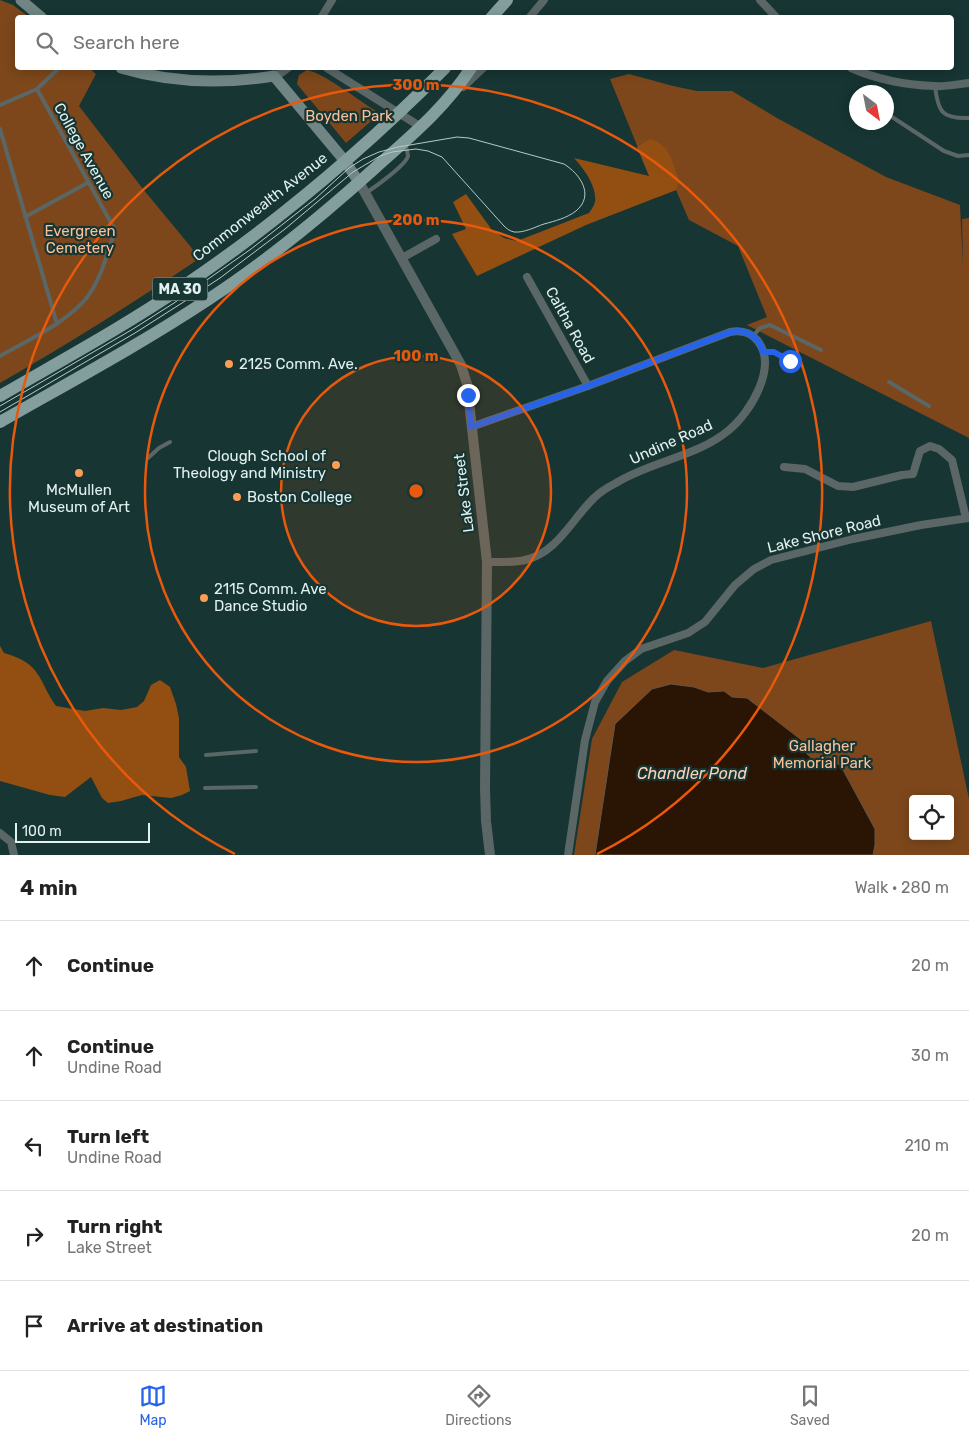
<!DOCTYPE html>
<html lang="en">
<head>
<meta charset="utf-8">
<style>
	:root { --surface:#fff; --page:#f2f2f2; --text:#222; --muted:#767676; --line:#e0e0e0; --accent:#2563eb }
	body { margin:0; font-family:Rubik,sans-serif; background:var(--page); color:var(--text) }
	.controls { position:absolute; right:15px; bottom:15px; display:grid; overflow:hidden; border-radius:5px; box-shadow:0 2px 12px #0003 }
	.controls button { width:45px; height:45px; display:grid; place-items:center; padding:0; border:0; border-bottom:1px solid var(--line); background:var(--surface); color:var(--text); font:25px sans-serif }
	.compass { position:absolute; left:849px; top:85px; width:45px; height:45px; border-radius:50%; background:var(--surface); box-shadow:0 2px 12px #0003; rotate:148deg }
	.scale { position:absolute; left:15px; bottom:12px; width:135px; box-sizing:border-box; padding-left:5px; border:2px solid #e0f1ef; border-top:0; font-size:14px; line-height:18px; white-space:nowrap; color:#e0f1ef; -webkit-text-stroke:4px #173533; paint-order:stroke }
	.stop { position:absolute; width:15px; height:15px; margin:-11px; border:4px solid #2563eb; border-radius:50%; background:#fff }
	.stop.end { background:#2563eb; border-color:#fff; box-shadow:0 1px 5px #0008 }
	.list { margin:0; padding:0; list-style:none }
	h2 { display:flex; justify-content:space-between; align-items:center; height:65px; margin:0; padding:0 20px; font-size:21px }
	h2 small { font-size:16px; font-weight:400; color:var(--muted) }
	.list li { display:grid; grid-template-columns:32px 1fr auto; gap:15px; align-items:center; box-sizing:border-box; height:90px; padding:0 20px; border-top:1px solid var(--line) }
	.list b { display:block; font-size:19px; white-space:nowrap }
	.list p { margin:0; font-size:16px; white-space:nowrap; color:var(--muted) }
	.list em { font-size:16px; font-style:normal; color:var(--muted) }
	.icon { flex:none; width:28px; height:28px; fill:none; stroke:currentColor; stroke-width:2; stroke-linecap:round; stroke-linejoin:round }
	.map { position:relative; flex:none; width:969px; height:855px; overflow:hidden }
	.search { position:absolute; background:var(--surface); box-shadow:0 2px 12px #0003; left:15px; right:15px; top:15px; height:55px; display:flex; align-items:center; gap:12px; box-sizing:border-box; padding:0 18px; border-radius:5px; color:var(--muted); font-size:19px }
	.sheet { height:515px; background:var(--surface) }
	nav { display:flex; justify-content:space-around; align-items:center; box-sizing:border-box; height:70px; border-top:1px solid var(--line); background:var(--surface); font-size:14px; color:var(--muted) }
	nav a { display:grid; justify-items:center; gap:2px }
	nav .on { color:var(--accent) }
	.map>svg:first-child { display:block }
	.green { fill:#7d471b; fill-rule:evenodd }
	.forest { fill:#934f12 }
	.water { fill:#2a1404; stroke:#61564a }
	.lines { fill:none; stroke-linecap:round; stroke-linejoin:round }
	.service { stroke:#5a6766; stroke-width:4 }
	.minor { stroke:#5a6766; stroke-width:8 }
	.tertiary { stroke:#5a6766; stroke-width:10 }
	.secondary { stroke:#718684; stroke-width:11 }
	.primary { stroke:#839e9c; stroke-width:12 }
	.tram { stroke:#b6cac8; stroke-width:1 }
	.route { stroke:#2563eb; stroke-width:6 }
	.ring { fill:none; stroke:#e8590c; stroke-width:2.5 }
	.poi-dot { fill:#fc9d54; stroke:#173533; stroke-width:2 }
	.labels { text-anchor:middle; stroke-width:4.5; stroke-linejoin:round; paint-order:stroke }
	.shield { fill:#173533; stroke:#a4b9b7; stroke-width:1 }
	.shield-label { font-size:14px; font-weight:bold; fill:#e0f1ef }
	.park-label { font-size:15px; fill:#fcc198; stroke:#173533 }
	.street-label { font-size:15px; fill:#e0f1ef; stroke:#173533 }
	.poi-label { font-size:15px; fill:#e0f1ef; stroke:#173533; text-anchor:start }
	.water-label { font-size:16px; font-style:italic; fill:#fad2b7; stroke:#173533 }
	.centre { fill:#e8590c; stroke:#173533; stroke-width:2.5 }
	.ring-label { font-size:15px; text-anchor:middle; font-weight:bold; fill:#e8590c; stroke:#173533; stroke-width:4.5; stroke-linejoin:round; paint-order:stroke }
</style>
</head>
<body>
<div class="map">
<svg width="969" height="855" viewBox="0 0 969 855">
	<rect width="100%" height="100%" fill="#173533"/>
	<path class="green" d="M0 0 13 5 29 17 18 18V68H89L96 74 79 106 143 189 200 258C135 302 68 344 0 383Z
		M307 70C322 72 361 102 376 111L377 116 346 143 297 84 299 75Z
		M629 74 673 86 697 91H732L777 118 886 177 960 205 963 267 962 219 969 218V438L747 325 767 317 738 246 689 220 676 190 658 197 610 79Z
		M931 621 969 799V855H574L592 739 622 682 674 650 763 668ZM913 799H950V836H913Z"/>
	<path class="forest" d="M650 139C671 145 672 162 679 180L676 190 586 225 477 276 452 234 466 229 453 202 466 194 492 230 504 238 517 241 589 213C591 210 594 206 595 202 597 186 584 169 574 158L649 176 637 147Z
		M0 646 4 653C42 664 37 678 56 706L85 711 103 708 121 710 137 707 144 701 151 685 160 680 170 687 176 704 179 718V757L186 767 190 791 182 795 171 798 142 795 121 801 108 803 102 798 91 777 65 797 50 795 0 781Z"/>
	<path class="water" d="M671 684 694 687 708 692 724 691 732 697 747 698 804 742 807 754 816 762 824 764 836 762 842 768 875 829V845L873 855H595L615 724 652 689Z"/>
	<g class="lines">
		<path class="service" d="M935 86C938 112 942 119 969 118
			M0 105 37 89 59 68
			M886 113 944 151 958 156 969 155
			M0 129 57 324
			M366 193C375 187 406 165 408 156 408 153 406 148 406 145
			M25 217 89 182
			M753 336 760 328 770 325 821 350
			M763 352H774L790 361
			M0 356C28 340 62 325 84 301 100 283 108 252 115 230L37 89
			M889 382 929 406
			M148 458 159 448 170 442
			M206 755 256 751
			M205 788 256 787"/>
		<path class="minor" d="M760 0 777 18
			M321 18 332 0
			M529 18 544 0
			M327 68 421 127
			M851 68C876 79 907 85 934 86 946 87 958 84 969 83
			M274 76 281 73 288 68
			M463 87 483 68
			M402 258 436 239
			M527 277 588 386
			M471 427 588 386 730 332C740 330 750 332 757 340 779 366 750 413 729 430 697 457 651 461 616 483 608 487 600 492 594 498 572 519 557 553 525 560 512 563 499 562 487 562
			M784 467 805 469 838 486 853 487 902 475 913 474 920 451 930 446 939 449 952 460 966 518
			M0 833 11 842 14 855
			M568 855 585 740 595 702 607 681 625 661 641 649 688 633 705 622 735 585 754 569 771 560 853 539 921 525 969 518"/>
		<path class="tertiary" d="M359 182 456 356 461 365 467 384 487 562 485 788 486 821 490 855"/>
		<path class="secondary" d="M21 0 42 18
			M121 68C171 83 223 84 274 76L344 160 359 182"/>
		<path class="primary" d="M491 18 507 0
			M0 396C62 360 125 326 185 285 278 222 365 148 445 68
			M0 422C70 382 141 344 209 299 267 261 323 215 375 168 412 135 443 110 471 68"/>
		<path class="tram" d="M0 406 133 329 174 303 251 249 315 199 349 168 363 159 379 152 398 147 457 137 469 138 564 164C580 174 595 195 576 211 567 218 555 221 544 224 535 227 524 233 514 232 510 231 507 229 504 226L442 157 428 151 416 149 392 152 380 156 353 172 285 229 220 278 182 303 135 333 0 412"/>
	</g>
	<g class="lines">
		<path class="route" d="M468 395 471 427 588 386 730 332 740 331 750 334 759 342 763 352H774L790 361"/>
	</g>
	<circle cx="416" cy="491" r="135" fill="#e8590c" fill-opacity=".12"/>
	<g class="ring">
		<circle cx="416" cy="491" r="135"/>
		<circle cx="416" cy="491" r="271"/>
		<path d="M235 854A406 406 0 1 1 597 854"/>
	</g>
	<g class="poi-dot">
		<circle cx="229" cy="364" r="5"/>
		<circle cx="336" cy="465" r="5"/>
		<circle cx="79" cy="473" r="5"/>
		<circle cx="237" cy="497" r="5"/>
		<circle cx="204" cy="598" r="5"/>
	</g>
	<g class="labels">
		<rect class="shield" x="152.5" y="277.5" width="55" height="23" rx="4"/>
		<g class="shield-label">
			<text x="180" y="294">MA 30</text>
		</g>
		<g class="park-label">
			<text x="349" y="121">Boyden Park</text>
			<text x="80" y="236">Evergreen<tspan x="80" dy="17">Cemetery</tspan></text>
			<text x="822" y="751">Gallagher<tspan x="822" dy="17">Memorial Park</tspan></text>
		</g>
		<g class="street-label">
			<text transform="translate(84 151) rotate(61)" y="5">College Avenue</text>
			<text transform="translate(260 207) rotate(-38)" y="5">Commonwealth Avenue</text>
			<text transform="translate(570 325) rotate(61)" y="5">Caltha Road</text>
			<text transform="translate(671 442) rotate(-24)" y="5">Undine Road</text>
			<text transform="translate(464 493) rotate(-97)" y="5">Lake Street</text>
			<text transform="translate(824 534) rotate(-14)" y="5">Lake Shore Road</text>
		</g>
		<g class="poi-label">
			<text x="239" y="369">2125 Comm. Ave.</text>
			<text x="326" y="461" text-anchor="end">Clough School of<tspan x="326" dy="17">Theology and Ministry</tspan></text>
			<text x="79" y="495" text-anchor="middle">McMullen<tspan x="79" dy="17">Museum of Art</tspan></text>
			<text x="247" y="502">Boston College</text>
			<text x="214" y="594">2115 Comm. Ave<tspan x="214" dy="17">Dance Studio</tspan></text>
		</g>
		<g class="water-label">
			<text x="692" y="779">Chandler Pond</text>
		</g>
	</g>
	<circle cx="416" cy="491" r="8" class="centre"/>
	<g class="ring-label">
		<text x="416" y="90">300 m</text>
		<text x="416" y="225">200 m</text>
		<text x="416" y="361">100 m</text>
	</g>
</svg>
<div class="controls">
<button><svg class="icon" aria-label="locate" viewBox="0 0 24 24"><circle cx="12" cy="12" r="6"/><path d="M12 2v4M12 18v4M2 12h4M18 12h4"/></svg></button>
</div>
<svg class="compass" viewBox="-18 -18 36 36"><path d="M0-13l5 13h-10z" fill="#e53935"/><path d="M0 13l5-13h-10z" fill="#767676"/></svg>
<div class="scale">100 m</div>
<div class="stop" style="left:790px;top:361px"></div>
<div class="stop end" style="left:468px;top:395px"></div>
<div class="search"><svg class="icon" aria-label="search" viewBox="0 0 24 24"><circle cx="10" cy="10" r="6"/><path d="M15 15l6 6"/></svg>Search here</div>
</div>
<section class="sheet">
<h2>4 min<small>Walk · 280 m</small></h2>
<ul class="list">
<li><svg class="icon" aria-label="ahead" viewBox="0 0 24 24"><path d="M12 20V5M6 11l6-6 6 6"/></svg><div><b>Continue</b></div><em>20 m</em></li>
<li><svg class="icon" aria-label="ahead" viewBox="0 0 24 24"><path d="M12 20V5M6 11l6-6 6 6"/></svg><div><b>Continue</b><p>Undine Road</p></div><em>30 m</em></li>
<li><svg class="icon" aria-label="left" viewBox="0 0 24 24"><path d="M17 20v-9H6M10 6l-5 5 5 5"/></svg><div><b>Turn left</b><p>Undine Road</p></div><em>210 m</em></li>
<li><svg class="icon" aria-label="right" viewBox="0 0 24 24"><path d="M7 20v-9h11M14 6l5 5-5 5"/></svg><div><b>Turn right</b><p>Lake Street</p></div><em>20 m</em></li>
<li><svg class="icon" aria-label="arrive" viewBox="0 0 24 24"><path d="M6 21V4h12l-3 4 3 4H6"/></svg><div><b>Arrive at destination</b></div></li>
</ul>
</section>
<nav>
<a class="on"><svg class="icon" aria-label="map" viewBox="0 0 24 24"><path d="M3 6l6-2 6 2 6-2v14l-6 2-6-2-6 2zM9 4v14M15 6v14"/></svg>Map</a>
<a><svg class="icon" aria-label="directions" viewBox="0 0 24 24"><path d="M12 3l9 9-9 9-9-9zM9 14v-3h6M13 9l2 2-2 2"/></svg>Directions</a>
<a><svg class="icon" aria-label="saved" viewBox="0 0 24 24"><path d="M7 4h10v16l-5-4-5 4z"/></svg>Saved</a>
</nav>
</body>
</html>
